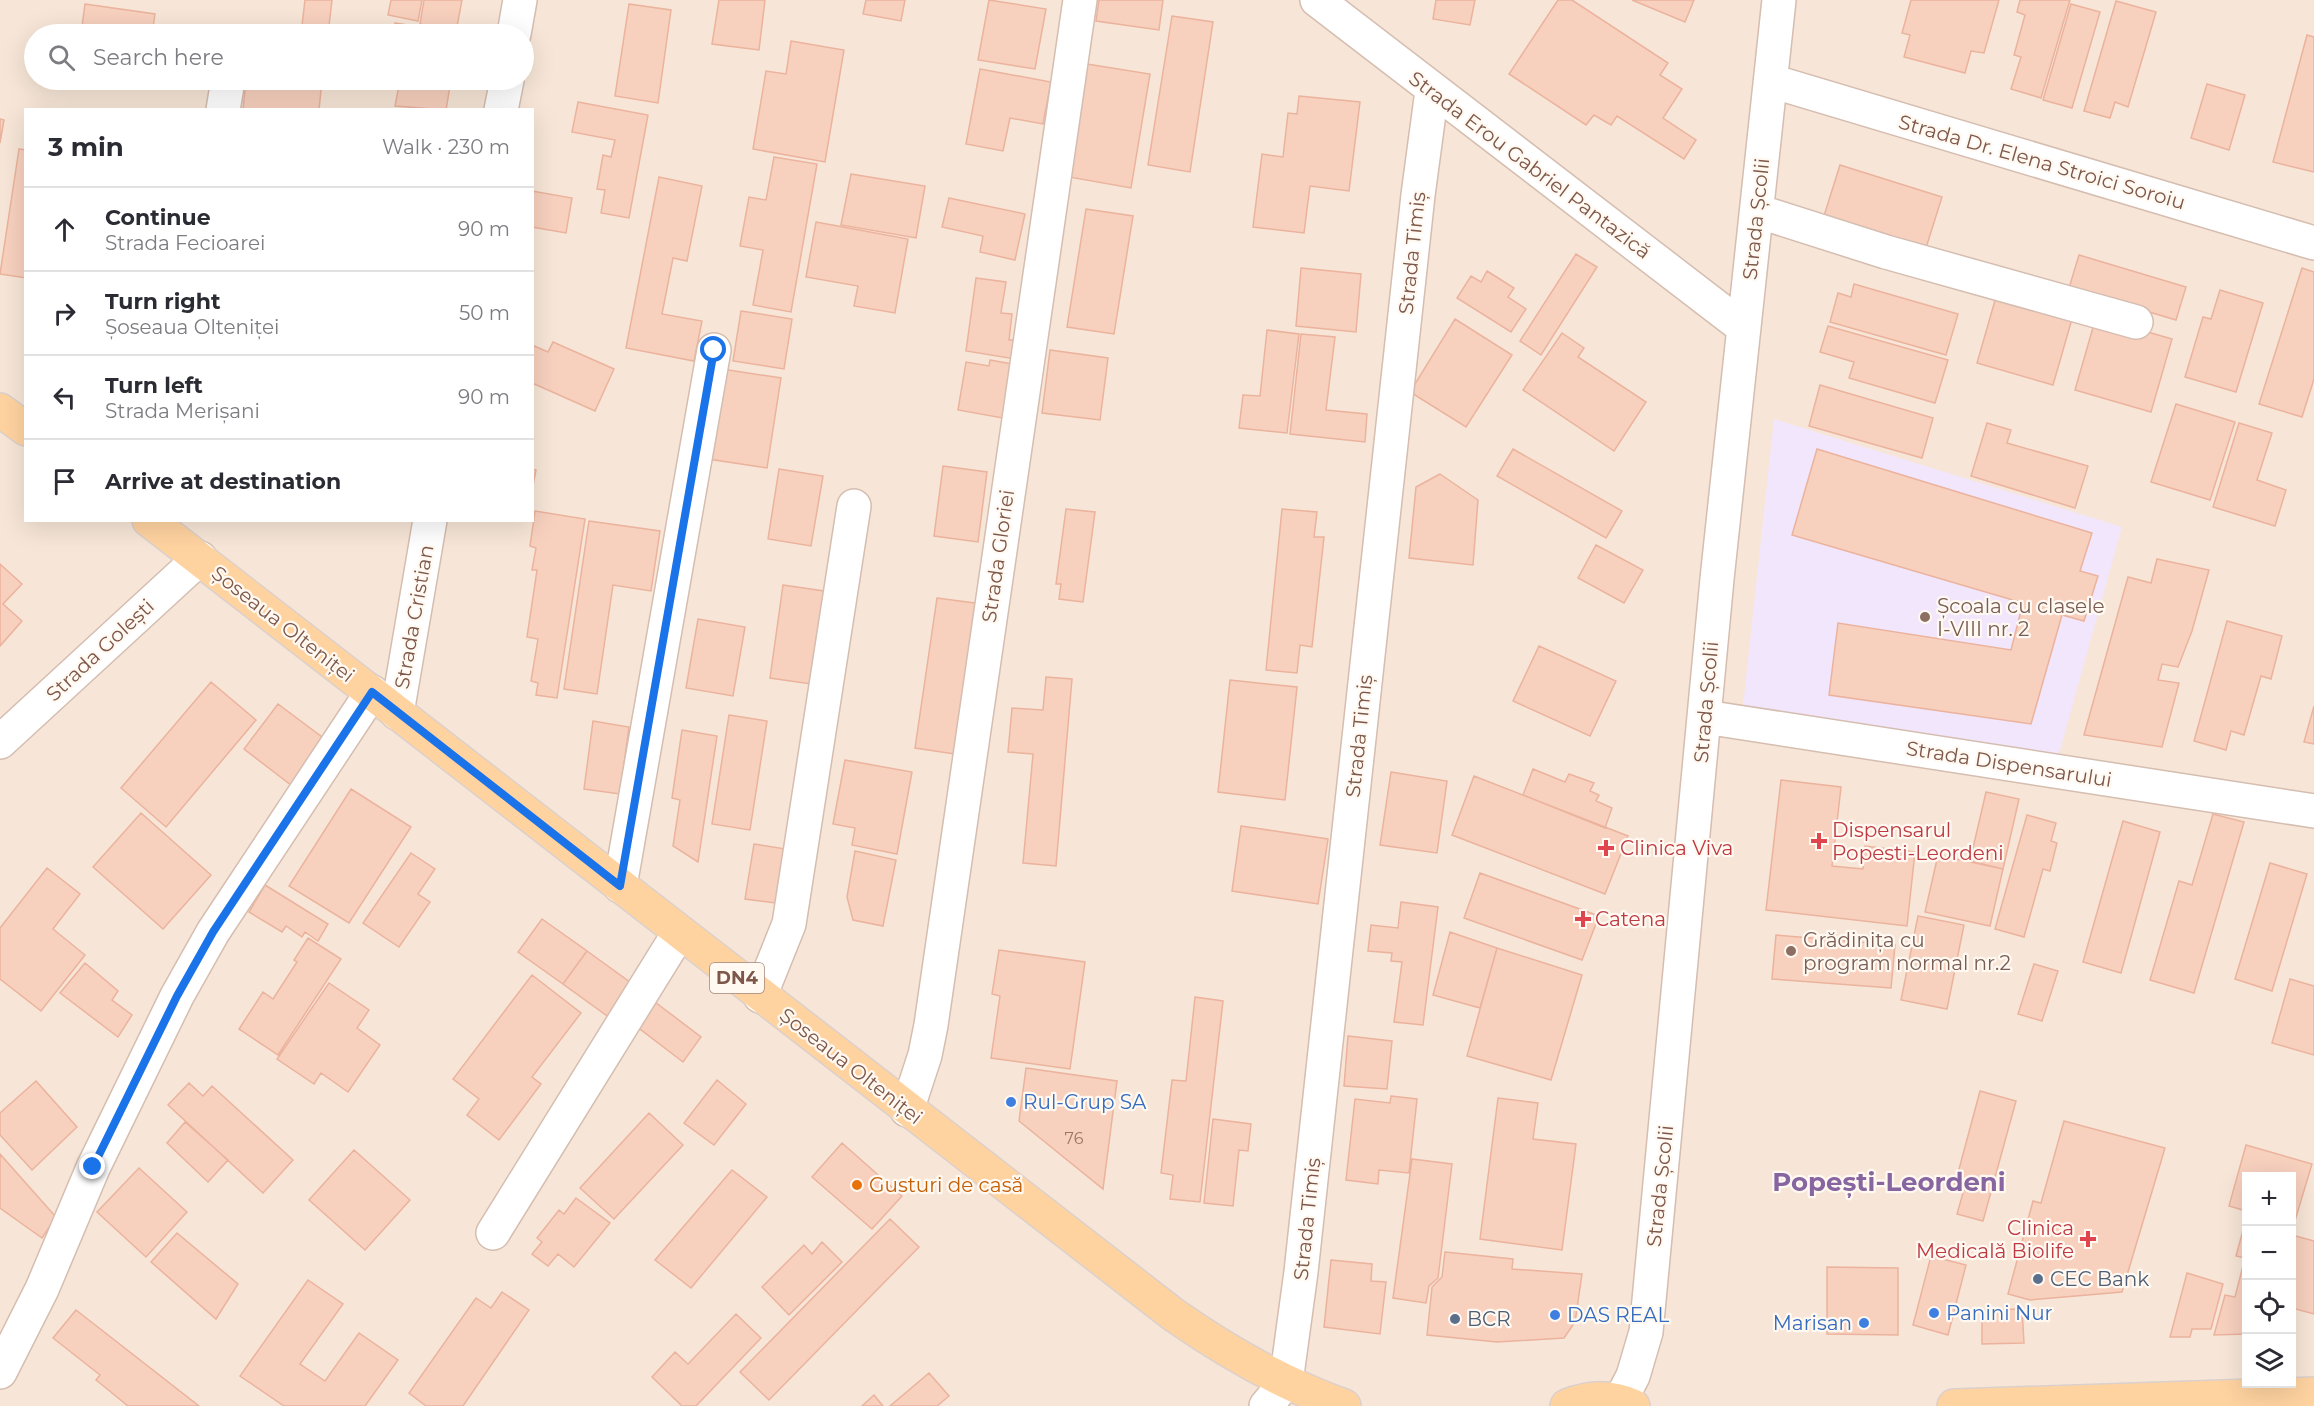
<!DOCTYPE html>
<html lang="en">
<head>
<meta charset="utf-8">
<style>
	:root { --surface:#fff; --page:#f7f7f7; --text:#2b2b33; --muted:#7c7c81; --line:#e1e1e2 }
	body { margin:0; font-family:Montserrat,sans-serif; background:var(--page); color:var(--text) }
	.controls { position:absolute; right:18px; bottom:18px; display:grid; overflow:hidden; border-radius:0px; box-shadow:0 6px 24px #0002 }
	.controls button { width:54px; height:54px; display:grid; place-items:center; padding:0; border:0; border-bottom:2px solid var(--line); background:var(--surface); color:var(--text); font:30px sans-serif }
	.stop { position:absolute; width:18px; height:18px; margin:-14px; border:4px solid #1a73e8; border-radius:50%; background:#fff }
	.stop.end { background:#1a73e8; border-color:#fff; box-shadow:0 2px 6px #0008 }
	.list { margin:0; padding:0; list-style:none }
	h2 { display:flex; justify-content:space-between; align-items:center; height:78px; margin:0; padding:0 24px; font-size:26px }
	h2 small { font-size:20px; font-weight:400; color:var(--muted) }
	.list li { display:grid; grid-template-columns:39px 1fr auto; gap:18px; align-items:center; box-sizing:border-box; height:84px; padding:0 24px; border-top:2px solid var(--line) }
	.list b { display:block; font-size:22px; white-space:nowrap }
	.list p { margin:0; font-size:20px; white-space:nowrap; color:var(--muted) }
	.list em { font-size:20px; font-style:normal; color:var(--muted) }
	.icon { flex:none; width:33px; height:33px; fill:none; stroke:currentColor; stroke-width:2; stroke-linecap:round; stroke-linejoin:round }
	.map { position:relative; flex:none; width:2314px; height:1406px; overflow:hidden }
	.search { position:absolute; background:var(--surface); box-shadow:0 6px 24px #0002; left:24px; top:24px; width:510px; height:66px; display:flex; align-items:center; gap:15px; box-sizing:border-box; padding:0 21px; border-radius:33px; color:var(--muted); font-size:22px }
	.panel { position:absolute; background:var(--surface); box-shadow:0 6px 24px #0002; left:24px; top:108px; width:510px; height:414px; border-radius:0px }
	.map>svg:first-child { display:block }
	.residential { fill:#f7e6d7; fill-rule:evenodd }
	.education { fill:#f1e6fb }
	.building { fill:#f7d0be; stroke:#ebb39d; stroke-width:1.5 }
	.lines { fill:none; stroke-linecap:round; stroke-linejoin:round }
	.minor-casing { stroke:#d5bdb0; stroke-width:36 }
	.major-casing { stroke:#dbd0cc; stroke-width:36 }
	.minor { stroke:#fff; stroke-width:33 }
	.major { stroke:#ffd3a0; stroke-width:33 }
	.route { stroke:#1a73e8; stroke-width:8 }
	.education-dot { fill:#8d6e63; stroke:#fff9f2; stroke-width:2 }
	.health-dot { fill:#e0444e; stroke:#fff9f2; stroke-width:2 }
	.shop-dot { fill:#3f7fe0; stroke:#fff9f2; stroke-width:2 }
	.food-dot { fill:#e8710a; stroke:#fff9f2; stroke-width:2 }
	.service-dot { fill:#5c6f8a; stroke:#fff9f2; stroke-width:2 }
	.labels { text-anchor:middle; stroke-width:4.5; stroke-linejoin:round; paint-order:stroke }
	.number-label { font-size:16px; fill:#9c7566 }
	.shield { fill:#fff9f2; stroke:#a4887c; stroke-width:1.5 }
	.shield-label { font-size:18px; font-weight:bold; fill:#7d5749 }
	.street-label { font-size:20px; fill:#7d5749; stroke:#fff9f2 }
	.education-label { font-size:20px; fill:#785e54; stroke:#fff9f2; text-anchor:start }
	.health-label { font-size:20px; fill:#be3a42; stroke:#fff9f2; text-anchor:start }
	.shop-label { font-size:20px; fill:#366cbe; stroke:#fff9f2; text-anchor:start }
	.food-label { font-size:20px; fill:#c56008; stroke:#fff9f2; text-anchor:start }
	.service-label { font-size:20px; fill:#4e5e75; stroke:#fff9f2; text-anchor:start }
	.district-label { font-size:26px; font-weight:bold; fill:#8765a0; stroke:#fff9f2 }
</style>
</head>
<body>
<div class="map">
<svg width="2314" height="1406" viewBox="0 0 2314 1406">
	<rect width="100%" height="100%" fill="#fef4ea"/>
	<path class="residential" d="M0 0H2314V1406H0ZM34 34H524V80H34ZM26 110H532V520H26ZM2246 1176H2292V1384H2246Z"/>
	<path class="education" d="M1774 419 2122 527 2059 754 1743 706Z"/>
	<path class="building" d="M305 0H332L328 34H301Z
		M391 0H422L418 21 388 15Z
		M424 0H462L456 32 420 24Z
		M719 0H765L759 50 712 44Z
		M866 0H905L901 21 863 14Z
		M989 0 1046 9 1035 69 978 60Z
		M1099 0H1163L1159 30 1096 21Z
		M1436 0H1475L1470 25 1433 19Z
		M1558 0H1572L1668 63 1660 75 1682 89 1663 118 1696 140 1684 159 1617 116 1611 125 1594 115 1586 125 1509 74Z
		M1632 0H1694L1685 22Z
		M1911 0H1999L1984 53 1971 51 1965 73 1904 57 1910 35 1902 33Z
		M2020 0H2070L2041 98 2011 89 2021 57 2014 55 2025 15 2017 12Z
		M2116 1 2156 12 2128 107 2115 102 2110 118 2084 111Z
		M85 4 155 14 152 34H81Z
		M629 4 671 10 658 103 615 96Z
		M2071 4 2100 12 2072 108 2043 100Z
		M1172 16 1213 22 1190 172 1148 165Z
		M395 23 459 33V34H393Z
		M2307 35 2314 37V172L2273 162Z
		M791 41 844 50 825 162 753 149 766 71 786 74Z
		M1087 64 1150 74 1131 188 1069 177Z
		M980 69 1051 82 1043 124 1010 118 1003 151 966 144Z
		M246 80H322L319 110H243Z
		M400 80H451L446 110 395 106Z
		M2207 84 2245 95 2229 150 2191 138Z
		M1299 96 1360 102 1349 191 1310 186 1304 233 1253 227 1262 154 1283 157 1288 113 1297 114Z
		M578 102 648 115 629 218 601 213 605 190 597 189 603 155 611 157 615 140 572 132Z
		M0 119 4 120 0 143Z
		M19 149 26 150V278L0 274Z
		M774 157 817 164 791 312 753 305 763 250 740 246 749 197 766 200Z
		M1840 165 1942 197 1925 251 1823 219Z
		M851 174 925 186 916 238 841 225Z
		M659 177 702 186 687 261 673 258 662 314 702 321 694 361 626 348Z
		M532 191 572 198 566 233 532 227Z
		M949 198 1025 214 1015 260 980 252 983 236 942 227Z
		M1086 209 1133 216 1114 334 1067 327Z
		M816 222 908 239 895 313 854 306 858 286 806 277Z
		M1576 254 1597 267 1541 355 1520 341Z
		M2079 255 2186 287 2176 320 2069 288Z
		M1301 268 1361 274 1356 332 1296 326Z
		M2302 268 2314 272V379L2302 417 2259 404Z
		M1487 271 1514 288 1508 297 1526 309 1511 332 1457 298 1471 276 1481 282Z
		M976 278 1006 282 1001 313 1012 314 1009 340H1019L1015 359 966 351Z
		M1854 284 1958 314 1946 355 1830 322 1838 293 1851 297Z
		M1998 290 2074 312 2053 385 1977 363Z
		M2220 290 2263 303 2236 392 2185 377 2203 317 2211 319Z
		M741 311 792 319 784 369 733 361Z
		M2096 317 2172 339 2151 412 2075 390Z
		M1455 319 1512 355 1466 427 1410 392Z
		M1828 326 1948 360 1935 403 1849 378 1854 362 1820 352Z
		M1267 330 1299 334 1287 433 1239 428 1243 395 1260 396Z
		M1562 333 1584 348 1578 357 1646 402 1614 451 1523 390Z
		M1301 334 1335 337 1326 410 1367 414 1365 442 1290 434Z
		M553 342 614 369 595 411 532 383V345L548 352Z
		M1050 350 1108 358 1100 420 1042 413Z
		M990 360 1018 365 1008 419 958 410 966 362 989 366Z
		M722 369 781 378 767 468 708 459Z
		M1820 385 1933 418 1922 458 1809 426Z
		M2176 404 2235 422 2210 500 2151 482Z
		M1987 423 2011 430 2007 443 2088 466 2075 508 1971 476Z
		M2239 423 2272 433 2257 480 2286 490 2275 526 2213 507Z
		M1513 449 1622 511 1606 538 1497 476Z
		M1817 449 2092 533 2080 571 2098 576 2084 621 2062 615 2031 724 1829 695 1838 623 2011 650 2023 603 1792 535Z
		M943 466 987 472 978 542 934 536Z
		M532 469 536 470 532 490Z
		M779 469 823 476 811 546 768 539Z
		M1440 474 1478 500 1473 565 1409 558 1416 487Z
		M1066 509 1095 512 1083 602 1059 599 1061 584H1056Z
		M1282 509 1317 512 1314 537H1324L1312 647 1300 645 1297 673 1266 670Z
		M535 511 585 519 557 698 536 695 538 683 531 681 538 639 527 637 537 570H532L536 548 530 546Z
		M589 521 660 531 651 591 613 585 597 694 564 689Z
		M1596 545 1643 570 1624 603 1578 578Z
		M2157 559 2209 570 2192 631 2178 667 2162 664 2158 680 2179 683 2162 747 2084 735 2128 577 2151 583Z
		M0 564 22 584 3 604 22 621 0 646Z
		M783 585 824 591 811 684 770 678Z
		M937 598 982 604 961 755 915 748Z
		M698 619 745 627 733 696 686 688Z
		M2227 621 2282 636 2271 679 2261 676 2244 735 2231 731 2226 750 2194 741Z
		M1539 646 1616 681 1590 736 1513 701Z
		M1046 677 1072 679 1056 866 1023 863 1033 754 1008 752 1012 708 1043 710Z
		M1230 680 1297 687 1285 800 1218 792Z
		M211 682 256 720 166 827 121 788Z
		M278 704 330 743 296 789 244 749Z
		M2314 706V744L2304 742Z
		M729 715 767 721 750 830 712 824Z
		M593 721 629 727 620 794 584 789Z
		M682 730 717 736 698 862 673 846 680 800 672 798Z
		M845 760 912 772 897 854 852 845 855 828 833 824Z
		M1533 769 1565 782 1569 774 1594 783 1590 791 1599 795 1596 801 1612 808 1605 828 1523 795Z
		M1391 772 1447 781 1437 853 1380 845Z
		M1474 776 1628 836 1605 894 1452 835Z
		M1781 780 1841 787 1832 866 1863 869 1865 846 1915 852 1907 926 1766 910Z
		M351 789 411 827 349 923 289 886Z
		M1986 792 2019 799 2003 869 1970 861Z
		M141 813 211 875 163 929 93 867Z
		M2213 814 2244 822 2194 993 2150 980 2179 881 2192 885Z
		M2027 815 2056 823 2051 841 2057 843 2050 871 2043 869 2024 937 1995 929Z
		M2123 821 2160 832 2121 973 2083 962Z
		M1241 826 1328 839 1318 904 1232 891Z
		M754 844 792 850 783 904 745 899Z
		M855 851 896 860 883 926 853 920 847 897Z
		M411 853 435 869 418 894 430 902 399 947 363 923Z
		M1938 855 2003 869 1990 926 1925 912Z
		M2270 863 2307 874 2272 991 2235 979Z
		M47 868 80 894 53 929 85 955 41 1011 0 979V928Z
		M1480 873 1599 916 1582 960 1464 918Z
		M265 885 328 924 318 941 305 932 302 937 286 926 282 932 249 912Z
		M1401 902 1438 907 1423 1025 1394 1022 1402 962 1391 961 1392 953 1368 951 1371 925 1398 928Z
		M1918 916 1964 925 1947 1009 1901 1000Z
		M542 919 587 951 563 984 518 952Z
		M1450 932 1497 948 1480 1008 1433 995Z
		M1776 935 1895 945 1891 988 1772 979Z
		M308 938 341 959 278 1055 239 1029 263 992 273 999 297 962 294 960Z
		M1497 948 1582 975 1551 1080 1467 1056Z
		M999 950 1085 962 1070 1069 991 1058 1000 996 992 994Z
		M587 951 634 985 610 1018 563 984Z
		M85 963 118 991 112 1000 132 1015 118 1037 60 993Z
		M2034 964 2058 971 2042 1021 2018 1014Z
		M532 975 581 1013 532 1077 541 1084 499 1140 467 1115 479 1099 453 1079Z
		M2290 979 2314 986V1055L2272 1043Z
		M329 983 369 1010 357 1028 380 1045 348 1092 321 1073 314 1084 277 1059Z
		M1195 997 1223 1001 1200 1202 1170 1199 1173 1175 1161 1173 1172 1080 1186 1081Z
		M655 1002 701 1037 683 1062 636 1026Z
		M1348 1036 1392 1041 1387 1089 1344 1086Z
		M1026 1068 1117 1081 1103 1189 1019 1121Z
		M717 1080 746 1104 714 1145 684 1123Z
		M36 1081 77 1127 32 1170 0 1135V1113Z
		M189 1083 203 1096 212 1086 293 1160 263 1193 168 1105Z
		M1980 1091 2016 1101 1983 1221 1957 1214 1965 1186 1955 1184Z
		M1391 1096 1417 1099 1409 1173 1379 1170 1378 1184 1346 1180 1355 1099 1390 1103Z
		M1498 1098 1538 1103 1533 1139 1576 1144 1562 1250 1480 1239Z
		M649 1113 683 1145 614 1219 580 1188Z
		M1213 1119 1251 1124 1248 1151 1239 1150 1233 1206 1204 1203Z
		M2064 1121 2165 1148 2122 1292 2030 1300 2008 1294 2033 1201 2041 1203Z
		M185 1122 228 1160 208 1182 167 1143Z
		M842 1143 902 1196 872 1229 812 1177Z
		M2246 1145 2312 1164 2294 1224 2292 1223V1176H2246V1211L2229 1206Z
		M354 1150 410 1200 365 1250 309 1200Z
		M0 1154 56 1217 42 1238 0 1208Z
		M1412 1159 1452 1164 1438 1278 1429 1286 1426 1303 1393 1298Z
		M139 1168 187 1212 146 1257 97 1212Z
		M732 1170 767 1197 691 1288 655 1260Z
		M576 1198 610 1223 574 1267 558 1254 548 1266 532 1254 542 1242 537 1238 559 1210 564 1214Z
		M890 1219 919 1247 769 1400 740 1372Z
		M2245 1223 2246 1334 2214 1335 2225 1295 2235 1297 2245 1258 2236 1256Z
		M177 1233 238 1284 216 1319 151 1262Z
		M2292 1235 2314 1241V1314L2292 1308Z
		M822 1242 842 1262 789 1315 762 1287 804 1245 812 1254Z
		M1445 1252 1513 1259 1512 1269 1582 1274 1575 1322 1564 1338 1497 1342 1427 1335 1432 1287 1442 1277Z
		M1931 1256 1966 1265 1948 1335 1913 1325Z
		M1331 1260 1372 1264 1371 1281 1386 1282 1380 1334 1324 1327Z
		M1827 1267 1898 1268V1335L1827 1334Z
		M2187 1273 2223 1284 2211 1329H2192L2190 1337H2170Z
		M308 1280 343 1304 300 1364 325 1381 359 1333 398 1360 365 1406H284L240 1376Z
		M502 1292 529 1310 463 1406H426L409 1393 476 1298 491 1308Z
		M2022 1309 2024 1343 1982 1344V1310Z
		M76 1310 199 1406H128L96 1380 100 1375 53 1338Z
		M736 1314 761 1338 696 1406H682L652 1377 675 1352 688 1364Z
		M929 1373 949 1396 937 1406H890Z
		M874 1395 883 1406H862Z"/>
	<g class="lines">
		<g class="minor-casing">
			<path id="minor" d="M1317 0 1744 328
				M514 34 520 0
				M1771 81 2314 243
				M223 110 228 80
				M501 110 507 80
				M1757 211 1886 252 2136 322
				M397 713 430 520
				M1705 717 2314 811
				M0 742 200 558
				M620 886 714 350
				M760 996 789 924 854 506
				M907 1110 925 1055 931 1025 1080 0
				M493 1233 679 933
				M0 1372 42 1289 93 1168 177 996 213 932 372 692
				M1620 1401 1633 1376 1646 1332 1717 579 1779 0
				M1266 1406 1286 1382 1301 1272 1418 195 1432 91"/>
		</g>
		<g class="major-casing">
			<path id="major" d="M0 410 26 429
				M149 520 1174 1315C1227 1352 1283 1384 1344 1406
				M1567 1406C1589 1397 1611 1396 1633 1406
				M1954 1406 2314 1394"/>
		</g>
		<use href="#minor" class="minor"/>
		<use href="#major" class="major"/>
	</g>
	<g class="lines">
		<path class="route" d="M93 1167 177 996 213 932 372 692 620 886 714 350"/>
	</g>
	<g class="education-dot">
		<circle cx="1925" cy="617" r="6"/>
		<circle cx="1791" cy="951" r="6"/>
	</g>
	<g class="health-dot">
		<path d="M1816 832h6v6h6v6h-6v6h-6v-6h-6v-6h6z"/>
		<path d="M1603 839h6v6h6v6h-6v6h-6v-6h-6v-6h6z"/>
		<path d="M1580 910h6v6h6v6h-6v6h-6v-6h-6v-6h6z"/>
		<path d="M2085 1230h6v6h6v6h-6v6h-6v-6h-6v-6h6z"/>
	</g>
	<g class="shop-dot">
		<circle cx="1011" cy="1102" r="6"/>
		<circle cx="1934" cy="1313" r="6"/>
		<circle cx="1555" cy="1315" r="6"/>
		<circle cx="1864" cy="1323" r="6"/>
	</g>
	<circle class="food-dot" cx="857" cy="1185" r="6"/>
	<g class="service-dot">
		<circle cx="2038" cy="1279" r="6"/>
		<circle cx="1455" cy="1319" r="6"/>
	</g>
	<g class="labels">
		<g class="number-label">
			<text x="1074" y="1144">76</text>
		</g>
		<rect class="shield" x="710" y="963" width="54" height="30" rx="4.5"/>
		<g class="shield-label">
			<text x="737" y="984">DN4</text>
		</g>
		<g class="street-label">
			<text transform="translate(2042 162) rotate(16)" y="7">Strada Dr. Elena Stroici Soroiu</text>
			<text transform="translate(1530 165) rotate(37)" y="7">Strada Erou Gabriel Pantazică</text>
			<text transform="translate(1756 219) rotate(-84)" y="7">Strada Școlii</text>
			<text transform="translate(1412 253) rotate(-84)" y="7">Strada Timiș</text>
			<text transform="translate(998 556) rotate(-82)" y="7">Strada Gloriei</text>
			<text transform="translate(414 617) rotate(-80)" y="7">Strada Cristian</text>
			<text transform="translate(283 624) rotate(38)" y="7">Șoseaua Olteniței</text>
			<text transform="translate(100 650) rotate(-43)" y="7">Strada Golești</text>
			<text transform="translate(1706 702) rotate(-85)" y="7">Strada Școlii</text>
			<text transform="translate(1359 736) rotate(-84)" y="7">Strada Timiș</text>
			<text transform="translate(2009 764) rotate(9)" y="7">Strada Dispensarului</text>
			<text transform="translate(851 1066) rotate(38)" y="7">Șoseaua Olteniței</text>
			<text transform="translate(1660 1186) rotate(-84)" y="7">Strada Școlii</text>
			<text transform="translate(1307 1219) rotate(-84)" y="7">Strada Timiș</text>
		</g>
		<g class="education-label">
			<text x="1937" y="613">Școala cu clasele<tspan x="1937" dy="23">I-VIII nr. 2</tspan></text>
			<text x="1803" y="947">Grădinița cu<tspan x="1803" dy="23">program normal nr.2</tspan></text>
		</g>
		<g class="health-label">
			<text x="1832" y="837">Dispensarul<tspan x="1832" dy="23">Popesti-Leordeni</tspan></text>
			<text x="1620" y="855">Clinica Viva</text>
			<text x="1595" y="926">Catena</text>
			<text x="2074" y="1235" text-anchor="end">Clinica<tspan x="2074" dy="23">Medicală Biolife</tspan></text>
		</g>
		<g class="shop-label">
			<text x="1023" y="1109">Rul-Grup SA</text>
			<text x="1946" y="1320">Panini Nur</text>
			<text x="1567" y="1322">DAS REAL</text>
			<text x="1852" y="1330" text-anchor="end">Marisan</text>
		</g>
		<g class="food-label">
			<text x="869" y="1192">Gusturi de casă</text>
		</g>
		<g class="service-label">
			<text x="2050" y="1286">CEC Bank</text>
			<text x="1467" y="1326">BCR</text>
		</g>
		<g class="district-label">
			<text x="1889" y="1191">Popești-Leordeni</text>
		</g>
	</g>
</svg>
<div class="controls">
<button>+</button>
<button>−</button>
<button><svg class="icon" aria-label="locate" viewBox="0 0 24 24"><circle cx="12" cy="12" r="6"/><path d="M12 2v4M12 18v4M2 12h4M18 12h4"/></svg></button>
<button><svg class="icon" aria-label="layers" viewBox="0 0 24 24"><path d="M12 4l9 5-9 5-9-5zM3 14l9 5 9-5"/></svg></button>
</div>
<div class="stop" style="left:714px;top:350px"></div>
<div class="stop end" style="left:93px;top:1167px"></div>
<div class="search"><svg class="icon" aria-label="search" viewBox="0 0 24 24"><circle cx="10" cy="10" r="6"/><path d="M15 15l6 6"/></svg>Search here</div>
<section class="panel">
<h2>3 min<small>Walk · 230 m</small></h2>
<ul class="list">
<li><svg class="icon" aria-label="ahead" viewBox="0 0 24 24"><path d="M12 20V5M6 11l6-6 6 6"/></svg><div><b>Continue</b><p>Strada Fecioarei</p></div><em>90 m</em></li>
<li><svg class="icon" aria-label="right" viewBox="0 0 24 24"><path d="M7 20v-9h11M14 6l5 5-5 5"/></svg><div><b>Turn right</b><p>Șoseaua Olteniței</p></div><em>50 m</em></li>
<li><svg class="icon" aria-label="left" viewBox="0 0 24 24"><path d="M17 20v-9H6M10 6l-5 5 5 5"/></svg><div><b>Turn left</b><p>Strada Merișani</p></div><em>90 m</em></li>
<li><svg class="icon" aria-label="arrive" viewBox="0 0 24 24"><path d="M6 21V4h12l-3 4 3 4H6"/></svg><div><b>Arrive at destination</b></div></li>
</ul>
</section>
</div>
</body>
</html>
